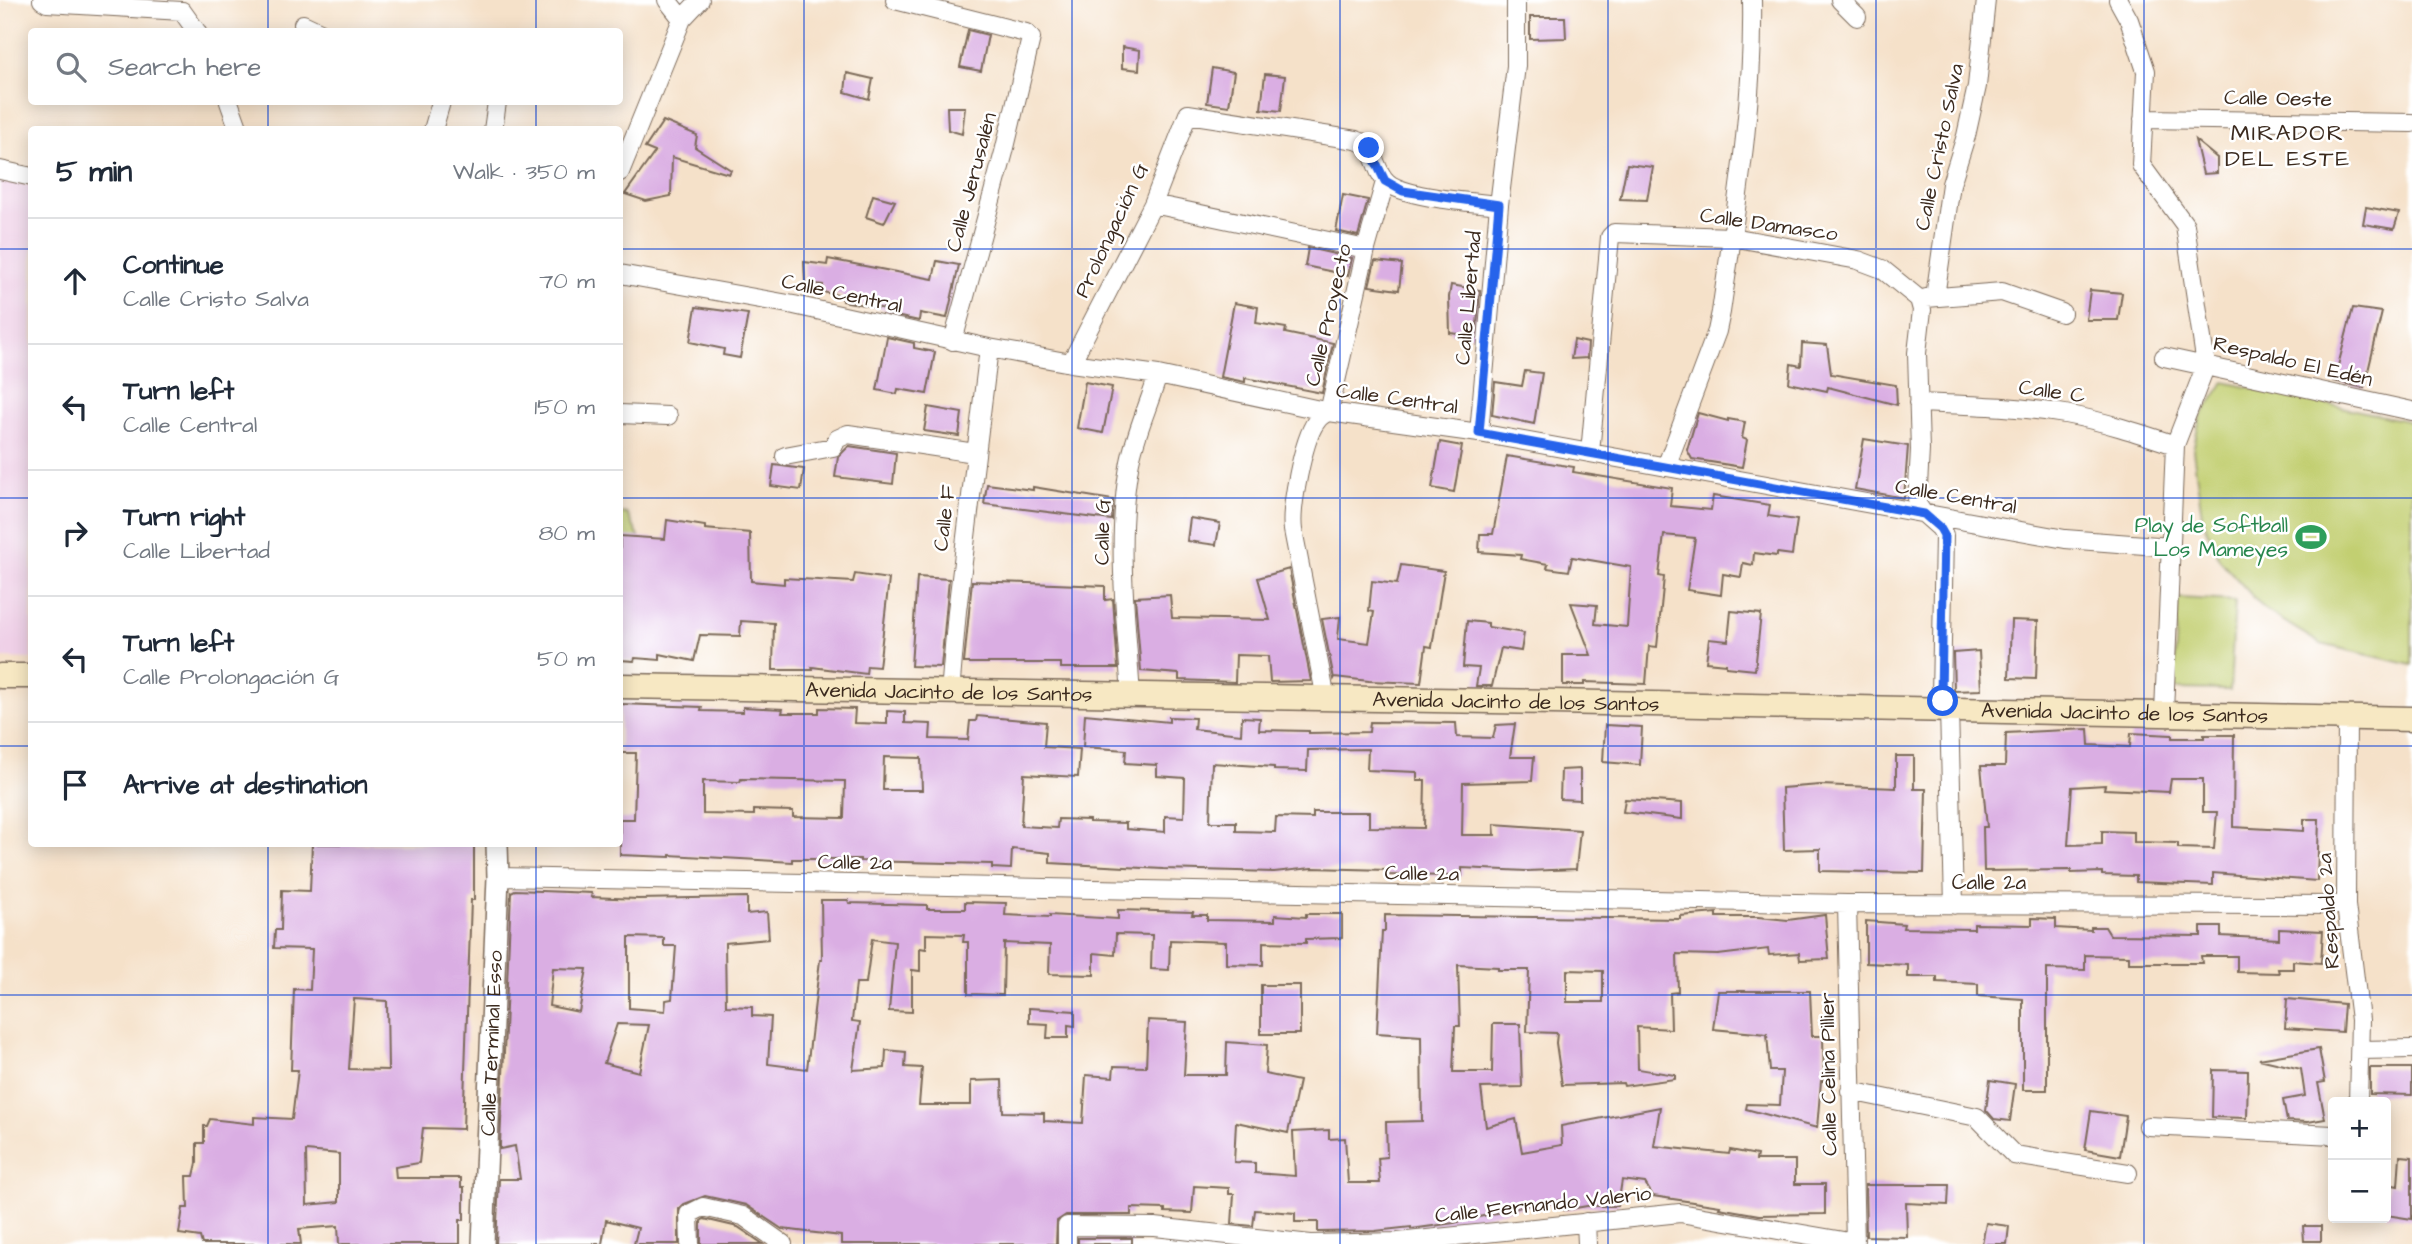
<!DOCTYPE html>
<html lang="en">
<head>
<meta charset="utf-8">
<style>
	:root { --surface:#fff; --page:#f6f6f7; --text:#1f2937; --muted:#747a83; --line:#e0e1e3 }
	body { margin:0; font-family:"Architects Daughter",sans-serif; background:var(--page); color:var(--text) }
	.controls { position:absolute; right:21px; bottom:21px; display:grid; overflow:hidden; border-radius:7px; box-shadow:0 4px 18px #0003 }
	.controls button { width:63px; height:63px; display:grid; place-items:center; padding:0; border:0; border-bottom:2px solid var(--line); background:var(--surface); color:var(--text); font:35px sans-serif }
	.stop { position:absolute; width:21px; height:21px; margin:-16px; border:5px solid #2563eb; border-radius:50%; background:#fff }
	.stop.end { background:#2563eb; border-color:#fff; box-shadow:0 2px 7px #0008 }
	.list { margin:0; padding:0; list-style:none }
	h2 { display:flex; justify-content:space-between; align-items:center; height:91px; margin:0; padding:0 28px; font-size:30px }
	h2 small { font-size:23px; font-weight:400; color:var(--muted) }
	.list li { display:grid; grid-template-columns:46px 1fr auto; gap:21px; align-items:center; box-sizing:border-box; height:126px; padding:0 28px; border-top:2px solid var(--line) }
	.list b { display:block; font-size:26px; white-space:nowrap }
	.list p { margin:0; font-size:23px; white-space:nowrap; color:var(--muted) }
	.list em { font-size:23px; font-style:normal; color:var(--muted) }
	.icon { flex:none; width:38px; height:38px; fill:none; stroke:currentColor; stroke-width:2; stroke-linecap:round; stroke-linejoin:round }
	.map { position:relative; flex:none; width:2412px; height:1244px; overflow:hidden }
	.search { position:absolute; background:var(--surface); box-shadow:0 4px 18px #0003; left:28px; top:28px; width:595px; height:77px; display:flex; align-items:center; gap:18px; box-sizing:border-box; padding:0 24px; border-radius:7px; color:var(--muted); font-size:26px }
	.panel { position:absolute; background:var(--surface); box-shadow:0 4px 18px #0003; left:28px; top:126px; width:595px; height:721px; border-radius:7px }
	.map>svg:first-child { display:block }
	.built { fill:#efd0e7 }
	.green { fill:#c2cf71; stroke:#7e7c48; stroke-width:2 }
	.building { fill:#daaee3; fill-rule:evenodd }
	.lines { fill:none; stroke-linecap:round; stroke-linejoin:round }
	.minor-casing { stroke:#7c6a5a; stroke-width:20 }
	.tertiary-casing { stroke:#7c6a5a; stroke-width:24 }
	.secondary-casing { stroke:#7c6a5a; stroke-width:27 }
	.minor { stroke:#fff; stroke-width:18 }
	.tertiary { stroke:#fff; stroke-width:21 }
	.secondary { stroke:#f7e8c3; stroke-width:24 }
	.route { stroke:#2563eb; stroke-width:9 }
	.grid { fill:none; stroke:#1d4ed8; stroke-width:2; stroke-opacity:0.55 }
	.labels { text-anchor:middle; stroke-width:5; stroke-linejoin:round; paint-order:stroke }
	.street-label { font-size:21px; fill:#3b2a1e; stroke:#fff }
	.leisure-label { font-size:21px; fill:#27864d; stroke:#fff; text-anchor:end }
	.neighbourhood-label { font-size:23px; letter-spacing:2px; fill:#3b2a1e; stroke:#fff }
</style>
</head>
<body>
<div class="map">
<svg width="2412" height="1244" viewBox="0 0 2412 1244">
	<rect width="100%" height="100%" fill="#fff"/>
	<filter id="ink" filterUnits="userSpaceOnUse"><feTurbulence type="fractalNoise" baseFrequency=".0143" numOctaves="2"/><feDisplacementMap in="SourceGraphic" scale="14" xChannelSelector="R" yChannelSelector="G"/><feConvolveMatrix kernelMatrix="1 2 1 2 8 2 1 2 1" color-interpolation-filters="sRGB"/></filter>
	<filter id="wash" filterUnits="userSpaceOnUse"><feTurbulence type="fractalNoise" baseFrequency=".00686" numOctaves="4" result="noise"/><feDisplacementMap in="SourceGraphic" scale="28" xChannelSelector="R" yChannelSelector="G"/><feGaussianBlur stdDeviation="1.57" result="paint"/><feColorMatrix in="noise" values="0 0 0 0 0 0 0 0 0 0 0 0 0 0 0 0 0 1.4 0 .05"/><feComposite in="paint" operator="in"/></filter>
	<g filter="url(#wash)">
		<rect width="100%" height="100%" fill="#f5e1c9"/>
		<path class="built" d="M0 179 32 186 31 659 0 658Z"/>
		<path class="green" d="M2224 382 2412 422V665L2321 644 2264 609 2219 559 2202 516 2193 450 2200 418Z
			M620 513 627 514 639 537 636 543 620 542Z
			M2178 598 2235 601 2230 690 2174 689Z"/>
		<g id="blocks">
			<path class="building" d="M1530 17H1565L1566 38 1530 39Z
				M968 30 988 35 981 71 960 67Z
				M1122 47 1140 50 1139 70 1122 68Z
				M1212 68 1234 72 1229 106 1207 103Z
				M847 73 873 79 869 99 845 92Z
				M1265 74 1285 76 1281 111 1261 109Z
				M947 107H965L962 134 948 130Z
				M663 121 697 135 695 147 731 170 729 174 672 157 671 196 646 201 625 194 655 152 645 148Z
				M2195 140 2217 158V173L2203 174Z
				M1627 164 1653 167 1647 200 1620 199Z
				M873 195 895 201 884 223 866 217Z
				M1343 195 1368 200 1358 236 1336 231Z
				M2366 207 2399 213 2394 229 2363 224Z
				M1308 248 1352 258 1348 275 1305 266Z
				M828 259 933 279 937 261 959 265 947 318 920 313 919 321 891 315 886 312V309L842 301 843 296 822 292 823 285 805 283 804 262 827 265Z
				M1375 261 1402 264 1399 290 1369 286Z
				M1451 285 1480 290 1476 336 1450 333 1449 297Z
				M2090 290 2122 293 2118 320H2086Z
				M1234 303 1258 307 1256 323 1286 328 1285 333 1333 343 1322 393 1245 378V382L1220 377Z
				M696 307 748 314 740 358 723 355 724 349 690 342Z
				M2353 308 2382 312 2364 388 2334 381Z
				M887 337 914 343V348L935 352 927 394 898 389 897 394 877 390Z
				M1574 340 1588 343 1587 358 1571 359Z
				M1802 343 1827 345 1831 374 1896 385 1897 405 1828 387 1827 391 1789 383 1791 364 1801 366Z
				M1525 371 1542 373 1534 424 1492 415 1495 382 1522 386Z
				M1085 382 1112 387 1103 433 1077 428Z
				M928 407 962 413 959 436 924 431Z
				M1698 413 1728 421V419L1745 422 1742 438 1747 440 1742 467 1692 459 1687 450Z
				M1864 439 1908 446 1904 498 1855 489Z
				M1440 442 1462 446 1454 492 1432 488Z
				M849 446 896 453 893 484 835 477 838 457Z
				M1507 456 1574 467 1573 472 1672 488 1670 506 1711 510 1713 496 1770 505 1768 516 1797 520 1792 555 1777 553V556L1754 553 1753 565 1743 563 1741 577 1723 574 1721 595 1687 590 1695 538 1664 535 1659 576 1664 577 1657 647 1649 646 1646 684 1584 682V685H1563V655H1591L1571 603 1597 605 1595 624 1627 627 1631 567 1572 557 1569 571 1547 568 1548 564 1520 559 1521 555 1479 552 1480 534H1493Z
				M774 465 804 469 801 490 771 486Z
				M987 484 1033 490V487L1113 500 1112 520 984 504Z
				M1190 518 1220 523 1216 545 1187 541Z
				M667 520 705 526V529L750 533 751 581 784 584V578L853 582 855 574 889 579 879 667 867 666 866 674 812 667 813 670H773L774 623 741 621 740 636 700 635 694 661 660 654V660L635 658 634 661 620 660V536L665 539Z
				M1401 565 1444 571 1432 647 1426 646 1421 683 1369 681 1335 677 1334 679 1322 619 1340 617 1338 639 1369 643 1374 612 1369 611 1372 581 1397 584Z
				M1289 569 1311 681 1270 682 1268 656 1236 655 1235 682 1179 680V674L1141 671 1135 597 1170 595 1172 618 1270 620 1258 578Z
				M917 577 949 579 941 667 911 666Z
				M972 581 1105 586V600L1113 599 1118 668H1061V663H964Z
				M1731 611 1761 614 1755 670 1726 667V664L1706 662 1709 639 1728 641Z
				M2011 620 2038 621 2036 679 2009 678Z
				M1467 621 1488 623V627L1524 633 1521 651 1501 648 1492 686H1476L1479 668 1463 667Z
				M1979 651 1981 690 1954 691 1953 653Z
				M620 704 702 707 701 711 743 712V707L783 709 782 713H819V708L855 709 854 723 887 724V711L905 712V723L931 724 930 739 968 740 970 721H976L977 716 1046 722 1044 747 1080 749 1078 777 1024 774 1021 826 1057 828 1058 819 1089 820V822L1126 823V829L1165 832V816L1184 817 1185 778 1157 776V765L1125 763 1126 750 1083 747 1085 714 1169 722V717L1195 718 1194 729 1241 734 1242 717 1260 718 1259 730 1309 731V733L1369 732 1370 722 1456 723 1457 737 1493 738 1496 725 1515 724 1510 757H1534L1532 781 1463 783 1462 835H1495L1494 824 1580 830 1576 869 1527 871 1462 868V876L1387 875V870L1312 868 1274 872 1163 869 1050 863V853L1012 849 1011 869 992 868V864L860 861V859H792V862L670 855V857L620 855V819H634L636 753H620ZM1368 749 1367 770 1417 772V780H1425L1424 828 1369 827V812H1313V818L1276 817 1275 832 1236 831V822H1210L1212 763 1274 767V770L1307 771 1308 750ZM884 757 921 758 922 790H883ZM741 779 845 781 844 818 793 817V811L754 810V815L703 814V781L740 782Z
				M1605 725 1642 727 1640 765 1603 762Z
				M2088 729 2089 745 2130 747 2131 733 2172 735V738H2204V735H2234L2233 827 2304 831V819H2319L2317 881 2213 873V885L2136 882V876L2102 875V872L2071 873V870L1984 871 1983 827H1987L1981 766H2005L2006 733ZM2171 779H2203V812H2217L2214 849 2178 848V843L2134 842V832L2102 831V844L2068 845 2072 787 2105 785 2104 789 2169 792Z
				M1896 756H1914V789H1926L1924 873 1820 871V849L1784 850 1782 788 1820 785 1896 788Z
				M1580 769V800L1560 799 1561 770Z
				M1625 799 1682 803V819L1623 812Z
				M312 844H474V900H471L463 1129 423 1128 419 1163 395 1167 396 1178H461V1187H464V1220H460V1244H339L338 1226 299 1229 301 1244H202L200 1237 179 1234 183 1208H188L187 1176H194L197 1163V1143H204V1126H207L210 1119 254 1124V1117L292 1119 298 1070H291L294 989 310 990 312 949 274 948 275 930H281L282 890 310 891ZM354 999 387 1001 388 1070 349 1069ZM306 1151 339 1154V1202L307 1205Z
				M515 890 592 893 591 897 638 899 747 897V914L767 912 769 939 725 943 726 1006 752 1007V1016L771 1017 768 1064 807 1069 820 960H822L821 900H848L849 903 927 905V909H965V902L1006 903 1005 915 1050 917V915L1118 919V910L1193 912 1192 915H1207V920L1275 921V915L1306 917V914H1342V938L1306 939V943L1263 942V965L1226 964V942L1170 940 1169 970 1151 969 1152 935 1116 934 1115 955 1094 953V975L1049 974 1050 945 1004 943 1003 995 968 994V942H963L964 935 926 934V949L920 948V971L912 970V1012L889 1011 895 942 872 939 866 983H856L852 1021 860 1022 853 1070 885 1068 886 1050 906 1052 905 1067 922 1068 919 1105H971V1081L1002 1080 1003 1112 1044 1113V1121L1083 1123 1086 1075 1113 1077 1114 1066 1146 1067 1148 1020 1187 1022 1184 1075H1226L1227 1042 1267 1045 1265 1074 1299 1081 1288 1133 1236 1122 1234 1162 1255 1163V1173L1295 1176 1293 1132 1329 1130V1139L1345 1138 1348 1183H1380L1378 1158 1387 1157 1386 1122 1422 1121 1421 1036 1377 1033 1382 931H1385V915L1680 919V916L1717 913V917H1758L1788 920 1825 915 1829 959 1800 960 1799 953 1769 955 1768 949 1718 955 1677 954 1678 992 1670 993 1671 1029 1637 1027 1638 1069 1675 1075V1079L1624 1086 1623 1083 1562 1085 1556 1043 1557 1033 1527 1032 1529 970H1498V967L1458 965 1460 1026H1455L1453 1072H1492L1493 1024H1520L1522 1087 1481 1088 1486 1127 1516 1119 1522 1152 1562 1145 1561 1126 1660 1107 1654 1146 1729 1154 1730 1150 1757 1155 1756 1160H1795V1184H1825V1214L1759 1215 1719 1208 1720 1206 1653 1196 1645 1183 1622 1180 1618 1206H1587L1564 1210 1561 1200 1547 1204 1546 1201 1454 1223 1411 1229V1227L1375 1231 1318 1232V1222H1295V1213L1255 1210 1253 1226 1232 1224 1234 1194H1229V1188L1194 1186 1192 1213 1165 1212V1209L1131 1208V1215H1066L1057 1221 1056 1244H841V1236L782 1229 746 1205 705 1196 684 1204 679 1209V1244H634L638 1228 606 1220 602 1244H496L499 1179H520L515 1146 500 1149V1144L511 892ZM629 937 664 938V946H676L672 999 666 1000 665 1011 629 1008ZM553 968 587 969 579 1012 549 1006ZM1567 970 1603 971V1002H1567ZM617 1024 649 1025 639 1072 604 1063Z
				M2032 918 2056 919V928L2091 930V927H2105L2110 935 2201 936V927H2221V936L2279 939V929L2323 931 2321 963 2293 961V969H2278L2279 973 2237 972V956H2201L2202 963H2129V956L2085 955V970L2047 969V1090H2023V999L1978 996V984L1937 982V977H1908V965L1866 963V921L1904 924 1903 928 1974 929V924L2032 925Z
				M1261 985H1300V1034H1261Z
				M1718 991H1810L1812 1036H1823L1824 1081H1821L1817 1128 1746 1109 1747 1104 1780 1105 1782 1071H1770L1767 1034 1713 1029Z
				M2287 999 2344 1004 2342 1032 2285 1028Z
				M1029 1008 1075 1011V1026L1068 1025V1038H1047L1048 1024 1029 1023Z
				M2319 1049 2325 1082 2318 1083 2325 1119 2308 1122 2287 1121 2283 1100 2305 1096 2301 1069 2259 1059Z
				M2370 1068H2412V1095L2370 1094Z
				M2213 1070 2248 1071 2247 1118 2212 1117Z
				M1990 1080 2015 1084 2010 1121 1994 1119 1986 1110Z
				M2091 1111 2126 1116 2120 1156 2085 1150Z
				M2400 1156 2412 1157V1219L2386 1215 2388 1184 2398 1186Z
				M1865 1185H1949L1948 1205 1906 1203 1907 1237 1866 1236Z
				M704 1219 738 1227 763 1244H701V1221Z
				M1986 1223 2009 1226 2007 1244H1982Z
				M2303 1226H2321V1241H2304Z
				M1078 1238H1132V1244H1078Z"/>
		</g>
	</g>
	<g filter="url(#ink)">
		<use href="#blocks" fill-opacity="0" stroke="#7c6a5a" stroke-width="2"/>
		<g class="lines">
			<g class="minor-casing">
				<path id="minor" d="M42 0 47 3 182 11 197 32
					M667 0 682 19
					M895 0 1026 33 1031 38 1004 152 953 341
					M1840 0 1857 17
					M2118 0 2129 20 2146 71 2141 165 2185 225 2206 365 2175 445 2164 712
					M303 24 320 32
					M229 102 239 130
					M2143 119 2412 123
					M433 130 441 102
					M493 130 497 102
					M0 170 32 177
					M620 172 682 19 700 0
					M1153 204 1366 249
					M620 274 794 305 989 348 1071 363 1158 375 1329 412 1479 433 2065 539 2171 547
					M1935 297 1951 184 1966 136 1977 86 1986 0
					M1926 298 2002 292 2062 313
					M2164 357 2412 411
					M1071 363 1153 204 1188 114 1356 140C1377 146 1373 170 1387 182 1404 198 1474 202 1499 205
					M1918 403C1967 405 2016 406 2065 414 2103 421 2139 433 2175 445
					M620 414 668 416
					M1479 433 1499 205 1516 66V0
					M1590 453 1610 237 1614 233 1732 237 1858 260 1882 269 1919 299 1922 310 1917 353 1920 450 1917 504 1923 513 1940 528 1944 535 1941 695 1949 709 1954 905
					M785 456 833 447 837 439 848 434 975 453
					M1666 467 1717 331 1721 312C1736 208 1754 105 1752 0
					M950 693 957 611 989 348
					M1131 696C1126 620 1116 541 1129 467 1134 436 1149 405 1158 375
					M1326 699 1293 530C1290 508 1303 440 1316 422 1319 417 1323 414 1329 412L1366 249 1385 182
					M2347 717 2346 905 2360 1020 2358 1102
					M498 877 1847 904 2346 905
					M1847 904 1855 1244
					M2360 1050 2412 1049
					M1850 1091 1977 1117 2014 1155 2128 1173
					M2148 1126 2333 1135
					M1586 1222 1587 1244
					M690 1244 689 1214 703 1207 743 1216 783 1244
					M1067 1244V1226L1155 1227 1311 1244 1398 1242 1680 1213 1855 1243"/>
			</g>
			<g class="tertiary-casing">
				<g id="tertiary">
					<path id="s1" d="M483 1244 498 877 497 844"/>
				</g>
			</g>
			<g class="secondary-casing">
				<g id="secondary">
					<path d="M0 676H32"/>
					<path id="s2" d="M620 686C1217 697 1815 705 2412 719"/>
				</g>
			</g>
			<use href="#minor" class="minor"/>
			<use href="#tertiary" class="tertiary"/>
			<use href="#secondary" class="secondary"/>
		</g>
	</g>
	<g class="lines" filter="url(#ink)">
		<path class="route" d="M1369 148 1385 181 1403 191 1499 205 1479 433 1924 514 1940 528 1944 535 1941 695 1943 701"/>
	</g>
	<path class="grid" d="M268 0V32M536 0V32M804 0V1244M1072 0V1244M1340 0V1244M1608 0V1244M1876 0V1244M2144 0V1244M268 102V130M536 102V130M0 249H32M620 249H2412M0 498H32M620 498H2412M0 746H32M620 746H2412M268 844V1244M536 844V1244M0 995H2412"/>
	<defs>
		<g id="stadium-bare" transform="scale(2.415)"><path d="M0-5a6.5 5 0 1 0 0 10a6.5 5 0 1 0 0-10ZM-3.5-1.8h7v3.6h-7Z" fill="#2e9e5b" stroke="#fff" stroke-width="2.5" paint-order="stroke"/></g>
	</defs>
	<g fill-rule="evenodd">
		<use href="#stadium-bare" x="2311" y="537"/>
	</g>
	<g class="labels">
		<g class="street-label">
			<text transform="translate(2278 98) rotate(1)" y="7">Calle Oeste</text>
			<text transform="translate(1939 147) rotate(-78)" y="7">Calle Cristo Salva</text>
			<text transform="translate(971 182) rotate(-75)" y="7">Calle Jerusalén</text>
			<text transform="translate(1769 224) rotate(8)" y="7">Calle Damasco</text>
			<text transform="translate(1111 230) rotate(-65)" y="7">Prolongación G</text>
			<text transform="translate(842 293) rotate(12)" y="7">Calle Central</text>
			<text transform="translate(1468 298) rotate(-85)" y="7">Calle Libertad</text>
			<text transform="translate(1328 315) rotate(-77)" y="7">Calle Proyecto</text>
			<text transform="translate(2293 361) rotate(13)" y="7">Respaldo El Edén</text>
			<text transform="translate(2052 391) rotate(8)" y="7">Calle C</text>
			<text transform="translate(1397 398) rotate(8)" y="7">Calle Central</text>
			<text transform="translate(1956 496) rotate(10)" y="7">Calle Central</text>
			<text transform="translate(944 518) rotate(-83)" y="7">Calle F</text>
			<text transform="translate(1102 532) rotate(-89)" y="7">Calle G</text>
			<text dy="7" stroke="none"><textPath href="#s2" startOffset="329">Avenida Jacinto de los Santos</textPath></text>
			<text dy="7" stroke="none"><textPath href="#s2" startOffset="896">Avenida Jacinto de los Santos</textPath></text>
			<text dy="7" stroke="none"><textPath href="#s2" startOffset="1505">Avenida Jacinto de los Santos</textPath></text>
			<text transform="translate(855 862) rotate(1)" y="7">Calle 2a</text>
			<text transform="translate(1422 873) rotate(1)" y="7">Calle 2a</text>
			<text x="1989" y="889">Calle 2a</text>
			<text transform="translate(2328 911) rotate(-94)" y="7">Respaldo 2a</text>
			<text dy="7" stroke="none"><textPath href="#s1" startOffset="201">Calle Terminal Esso</textPath></text>
			<text transform="translate(1828 1074) rotate(-91)" y="7">Calle Celina Pillier</text>
			<text transform="translate(1543 1204) rotate(-6)" y="7">Calle Fernando Valerio</text>
		</g>
		<g class="leisure-label">
			<text x="2288" y="532">Play de Softball<tspan x="2288" dy="24">Los Mameyes</tspan></text>
		</g>
		<g class="neighbourhood-label">
			<text x="2288" y="140">MIRADOR<tspan x="2288" dy="26">DEL ESTE</tspan></text>
		</g>
	</g>
</svg>
<div class="controls">
<button>+</button>
<button>−</button>
</div>
<div class="stop" style="left:1943px;top:701px"></div>
<div class="stop end" style="left:1369px;top:148px"></div>
<div class="search"><svg class="icon" aria-label="search" viewBox="0 0 24 24"><circle cx="10" cy="10" r="6"/><path d="M15 15l6 6"/></svg>Search here</div>
<section class="panel">
<h2>5 min<small>Walk · 350 m</small></h2>
<ul class="list">
<li><svg class="icon" aria-label="ahead" viewBox="0 0 24 24"><path d="M12 20V5M6 11l6-6 6 6"/></svg><div><b>Continue</b><p>Calle Cristo Salva</p></div><em>70 m</em></li>
<li><svg class="icon" aria-label="left" viewBox="0 0 24 24"><path d="M17 20v-9H6M10 6l-5 5 5 5"/></svg><div><b>Turn left</b><p>Calle Central</p></div><em>150 m</em></li>
<li><svg class="icon" aria-label="right" viewBox="0 0 24 24"><path d="M7 20v-9h11M14 6l5 5-5 5"/></svg><div><b>Turn right</b><p>Calle Libertad</p></div><em>80 m</em></li>
<li><svg class="icon" aria-label="left" viewBox="0 0 24 24"><path d="M17 20v-9H6M10 6l-5 5 5 5"/></svg><div><b>Turn left</b><p>Calle Prolongación G</p></div><em>50 m</em></li>
<li><svg class="icon" aria-label="arrive" viewBox="0 0 24 24"><path d="M6 21V4h12l-3 4 3 4H6"/></svg><div><b>Arrive at destination</b></div></li>
</ul>
</section>
</div>
</body>
</html>
